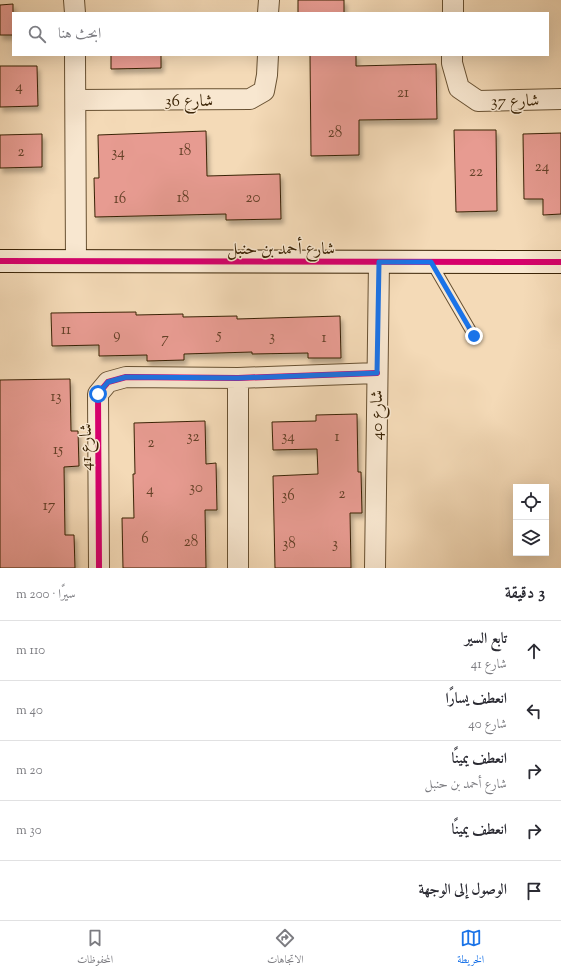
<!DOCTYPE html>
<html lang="ar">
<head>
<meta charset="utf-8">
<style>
	:root { --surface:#fff; --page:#f7f7f7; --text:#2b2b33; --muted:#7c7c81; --line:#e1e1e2; --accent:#1a73e8 }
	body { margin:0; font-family:"Sorts Mill Goudy",Amiri,serif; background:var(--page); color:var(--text); direction:rtl }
	.controls { position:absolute; right:12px; bottom:12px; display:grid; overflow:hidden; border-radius:0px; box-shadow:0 4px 16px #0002 }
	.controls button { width:36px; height:36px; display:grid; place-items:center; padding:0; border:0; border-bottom:1px solid var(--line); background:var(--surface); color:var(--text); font:20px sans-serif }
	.stop { position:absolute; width:12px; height:12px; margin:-9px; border:3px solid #1a73e8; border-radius:50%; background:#fff }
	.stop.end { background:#1a73e8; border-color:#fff; box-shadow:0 1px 4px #0008 }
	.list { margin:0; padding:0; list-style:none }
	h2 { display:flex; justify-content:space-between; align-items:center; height:52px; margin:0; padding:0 16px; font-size:17px }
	h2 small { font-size:13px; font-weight:400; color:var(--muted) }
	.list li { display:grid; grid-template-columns:26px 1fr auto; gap:12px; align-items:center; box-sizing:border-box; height:60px; padding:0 16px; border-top:1px solid var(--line) }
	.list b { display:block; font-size:15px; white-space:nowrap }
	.list p { margin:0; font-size:13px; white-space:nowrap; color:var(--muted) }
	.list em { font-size:13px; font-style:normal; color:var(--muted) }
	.icon { flex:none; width:22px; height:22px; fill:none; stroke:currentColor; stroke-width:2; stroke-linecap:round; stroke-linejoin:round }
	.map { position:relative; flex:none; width:561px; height:568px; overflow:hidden; direction:ltr }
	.search { position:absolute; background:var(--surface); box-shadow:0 4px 16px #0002; left:12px; right:12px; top:12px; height:44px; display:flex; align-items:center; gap:10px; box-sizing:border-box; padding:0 14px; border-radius:0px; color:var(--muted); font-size:15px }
	.sheet { height:352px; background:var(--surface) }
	nav { display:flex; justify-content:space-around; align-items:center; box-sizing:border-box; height:56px; border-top:1px solid var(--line); background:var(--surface); font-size:11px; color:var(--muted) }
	nav a { display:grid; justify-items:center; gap:2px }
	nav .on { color:var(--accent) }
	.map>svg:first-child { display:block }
	.building { fill:#e79b91; stroke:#3a2305; filter:url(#shadow) }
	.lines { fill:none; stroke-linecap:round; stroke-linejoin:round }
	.lane-casing { stroke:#685132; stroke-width:12 }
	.street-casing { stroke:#685132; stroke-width:22 }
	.secondary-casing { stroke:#3a2305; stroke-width:24 }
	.lane { stroke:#f8e7d0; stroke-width:10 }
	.street { stroke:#f8e7d0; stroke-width:20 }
	.secondary { stroke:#f8e7d0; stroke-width:22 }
	.cycleway-casing { stroke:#f8e7d0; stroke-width:8 }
	.cycleway { stroke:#d6006c; stroke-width:6 }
	.route { stroke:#1a73e8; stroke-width:5 }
	.labels { text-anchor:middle; stroke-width:3; stroke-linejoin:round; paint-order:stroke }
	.number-label { font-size:15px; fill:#654128 }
	.street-label { font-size:17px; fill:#3a2305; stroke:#f8e7d0 }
</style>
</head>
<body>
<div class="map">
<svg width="561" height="568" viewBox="0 0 561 568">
	<defs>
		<filter id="shadow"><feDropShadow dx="2.5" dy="4.5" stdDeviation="2" flood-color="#0004"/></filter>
	</defs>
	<rect width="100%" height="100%" fill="#f4dab7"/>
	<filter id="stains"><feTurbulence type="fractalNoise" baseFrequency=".005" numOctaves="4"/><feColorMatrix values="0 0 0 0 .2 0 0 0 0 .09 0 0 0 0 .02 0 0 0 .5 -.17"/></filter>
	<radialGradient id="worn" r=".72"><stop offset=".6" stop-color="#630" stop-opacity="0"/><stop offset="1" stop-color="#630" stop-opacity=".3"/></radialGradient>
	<path class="building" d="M298 0H344V13H298Z
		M13 4V35H0V5Z
		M111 55H161V68L111 69Z
		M310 55H356V66L436 64 437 119 359 120V155L311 156Z
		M0 66H37L38 106 0 107Z
		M454 130H496L497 211 456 212Z
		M206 131 207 176 280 174 281 219 226 220V214L95 217 94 178H99L98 135Z
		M561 133V214L543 215V199H524L523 134Z
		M42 134V167L0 168V135Z
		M136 312V315L183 314V317L237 316V319L340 316 341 358H308V353L252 354V352L184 354V360L147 361V355L99 356V345L52 346 51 313Z
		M70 379 71 431H78L79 466 64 467 65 535H74L75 568H0V380Z
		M357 414 358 472H361L362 513H350L351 568H275L273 476 318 474 317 449 273 450 272 422 316 421V415Z
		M205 421 206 464 216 463 217 510H205L206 568H123L122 518H134L133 474H135L134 423Z"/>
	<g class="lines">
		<g class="lane-casing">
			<path id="lane" d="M431 262 474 336"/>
		</g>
		<g class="street-casing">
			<path id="street" d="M74 0 75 13
				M268 13 269 0
				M453 13V0
				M75 55 76 262
				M452 55V63L459 88 478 101 561 99
				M76 100 250 99 264 91 267 75 268 55
				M238 378V568
				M99 568 98 394 108 382 126 377 238 378 377 373
				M375 568 379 262"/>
		</g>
		<g class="secondary-casing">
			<path id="secondary" d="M0 261 561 262"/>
		</g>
		<use href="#lane" class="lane"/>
		<use href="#street" class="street"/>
		<use href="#secondary" class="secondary"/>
		<g class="cycleway-casing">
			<path id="cycleway" d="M0 261 561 262
				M99 568 98 394 108 382 126 377 238 378 377 373"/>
		</g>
		<use href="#cycleway" class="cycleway"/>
	</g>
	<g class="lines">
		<path class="route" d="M98 394 108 382 126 377 238 378 377 373 379 262H431L474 336"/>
	</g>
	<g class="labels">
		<g class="number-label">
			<text x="19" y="91">4</text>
			<text x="403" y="97">21</text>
			<text x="335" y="137">28</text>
			<text x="185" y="155">18</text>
			<text x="21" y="156">2</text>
			<text x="118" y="157">34</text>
			<text x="542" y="171">24</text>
			<text x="476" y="176">22</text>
			<text x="183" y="202">18</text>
			<text x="253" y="202">20</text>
			<text x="120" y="203">16</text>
			<text x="66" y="334">11</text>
			<text x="117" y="339">9</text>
			<text x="219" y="339">5</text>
			<text x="272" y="341">3</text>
			<text x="324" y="342">1</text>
			<text x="165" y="343">7</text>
			<text x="56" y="401">13</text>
			<text x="193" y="441">32</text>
			<text x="288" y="441">34</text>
			<text x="337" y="441">1</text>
			<text x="151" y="447">2</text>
			<text x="58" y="454">15</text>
			<text x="196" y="492">30</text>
			<text x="150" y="494">4</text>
			<text x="342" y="498">2</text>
			<text x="288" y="500">36</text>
			<text x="49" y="510">17</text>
			<text x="145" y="543">6</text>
			<text x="191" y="546">28</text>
			<text x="289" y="548">38</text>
			<text x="335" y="548">3</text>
		</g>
		<g class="street-label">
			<text x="189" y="106">شارع 36</text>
			<text transform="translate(515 100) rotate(-1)" y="6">شارع 37</text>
			<text x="281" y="254">شارع أحمد بن حنبل</text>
			<text transform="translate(376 415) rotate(-90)" y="6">شارع 40</text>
			<text transform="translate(85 447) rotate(-90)" y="6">شارع 41</text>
		</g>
	</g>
	<rect width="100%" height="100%" filter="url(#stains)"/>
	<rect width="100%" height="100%" fill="url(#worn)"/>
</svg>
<div class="controls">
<button><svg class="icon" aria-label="locate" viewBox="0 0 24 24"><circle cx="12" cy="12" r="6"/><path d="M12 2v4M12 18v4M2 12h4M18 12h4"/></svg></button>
<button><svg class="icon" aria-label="layers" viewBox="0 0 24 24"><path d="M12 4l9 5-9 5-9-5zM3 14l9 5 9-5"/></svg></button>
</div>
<div class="stop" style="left:98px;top:394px"></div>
<div class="stop end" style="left:474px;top:336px"></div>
<div class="search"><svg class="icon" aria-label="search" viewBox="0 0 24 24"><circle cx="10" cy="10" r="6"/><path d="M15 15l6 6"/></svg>ابحث هنا</div>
</div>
<section class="sheet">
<h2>3 دقيقة<small>سيرًا · 200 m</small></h2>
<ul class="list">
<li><svg class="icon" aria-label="ahead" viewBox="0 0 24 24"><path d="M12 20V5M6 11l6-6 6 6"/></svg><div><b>تابع السير</b><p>شارع 41</p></div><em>110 m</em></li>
<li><svg class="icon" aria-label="left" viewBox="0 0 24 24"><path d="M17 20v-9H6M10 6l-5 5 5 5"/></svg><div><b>انعطف يسارًا</b><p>شارع 40</p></div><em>40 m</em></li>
<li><svg class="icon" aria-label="right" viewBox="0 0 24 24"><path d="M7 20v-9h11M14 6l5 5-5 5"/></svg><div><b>انعطف يمينًا</b><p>شارع أحمد بن حنبل</p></div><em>20 m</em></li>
<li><svg class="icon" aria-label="right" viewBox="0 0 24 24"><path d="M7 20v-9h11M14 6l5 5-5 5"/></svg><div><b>انعطف يمينًا</b></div><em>30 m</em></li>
<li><svg class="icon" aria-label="arrive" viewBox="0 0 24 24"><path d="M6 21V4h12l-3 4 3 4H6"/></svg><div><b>الوصول إلى الوجهة</b></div></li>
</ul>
</section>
<nav>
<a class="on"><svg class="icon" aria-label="map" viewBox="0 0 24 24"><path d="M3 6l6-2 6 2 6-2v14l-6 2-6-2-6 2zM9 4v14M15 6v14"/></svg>الخريطة</a>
<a><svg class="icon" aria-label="directions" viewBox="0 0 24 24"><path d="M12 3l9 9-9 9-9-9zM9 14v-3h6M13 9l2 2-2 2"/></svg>الاتجاهات</a>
<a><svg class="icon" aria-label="saved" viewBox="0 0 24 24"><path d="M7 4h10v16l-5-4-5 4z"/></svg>المحفوظات</a>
</nav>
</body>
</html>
